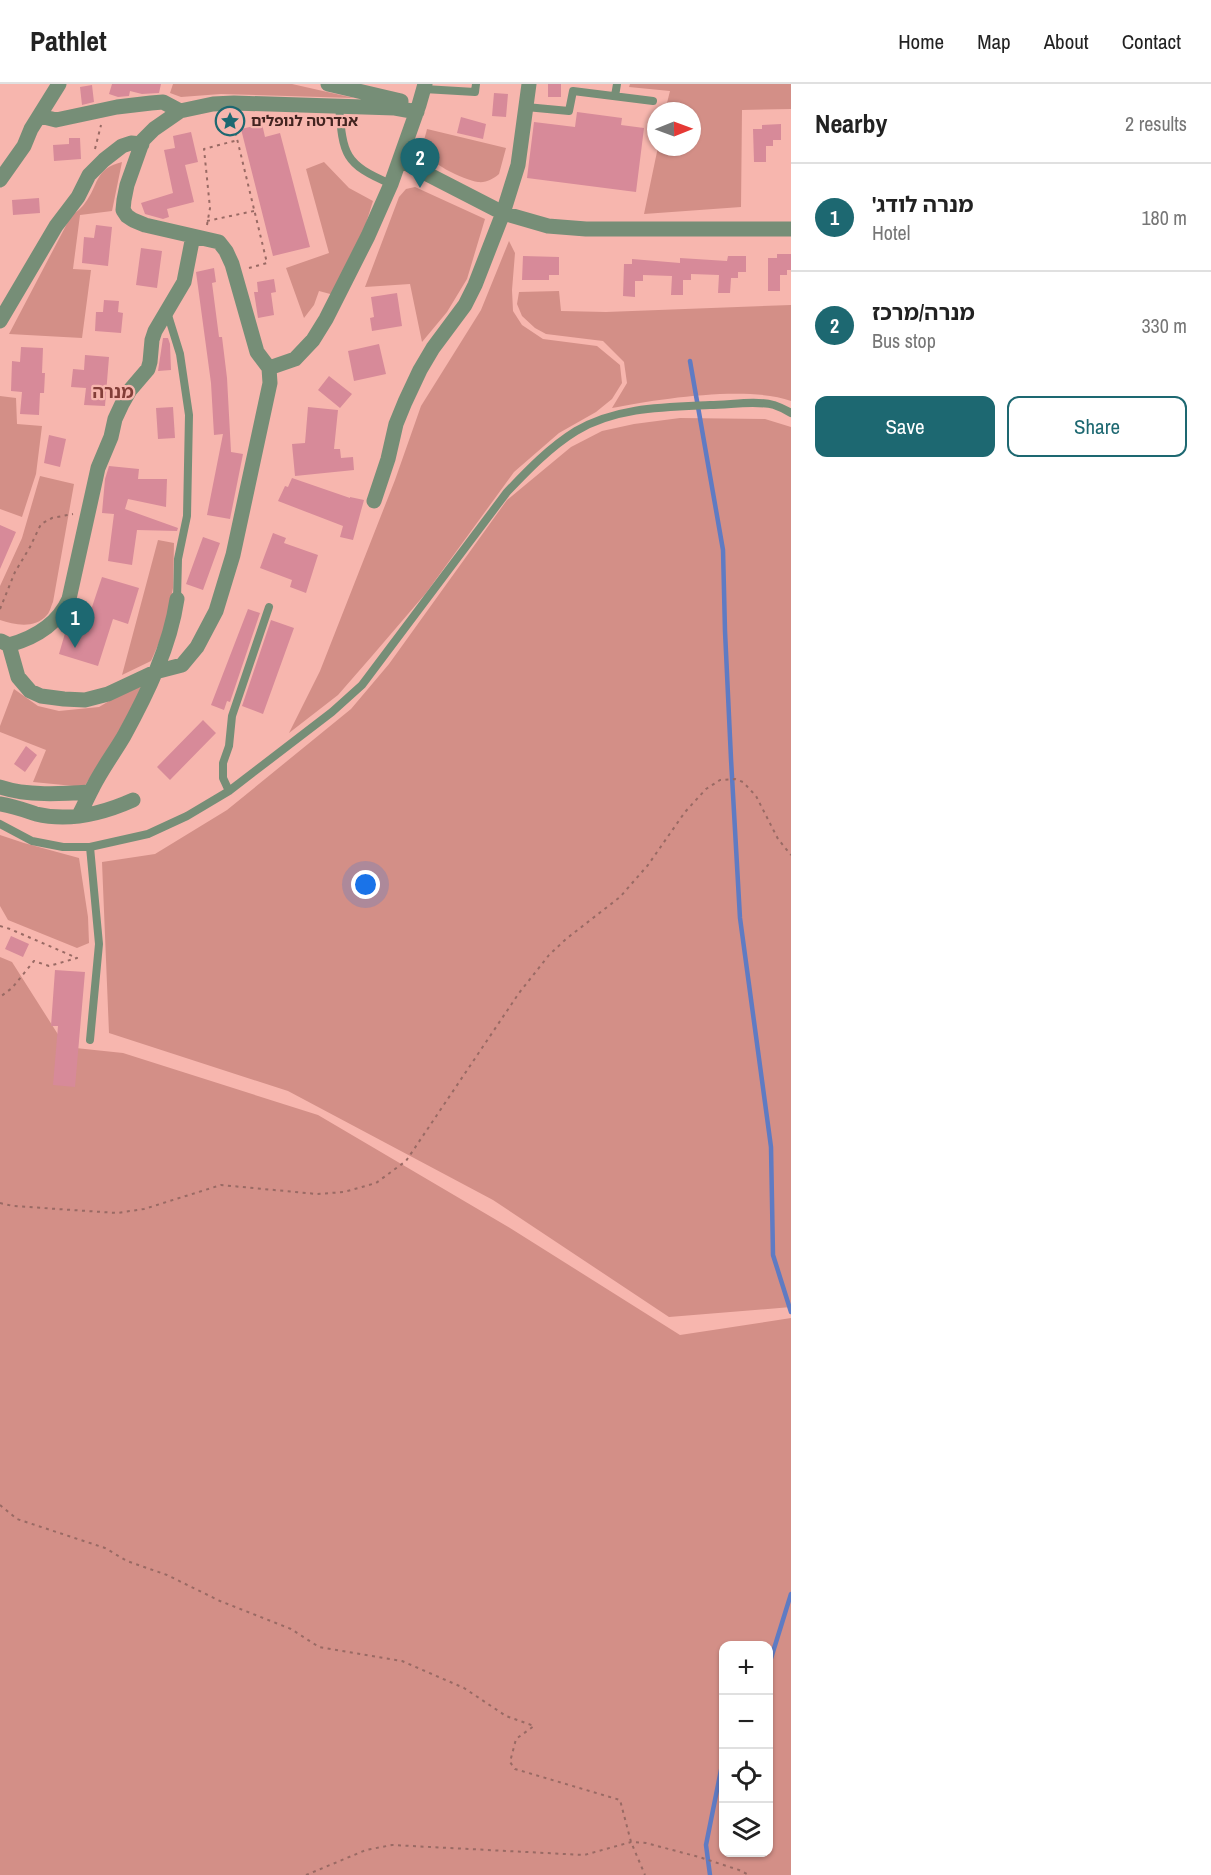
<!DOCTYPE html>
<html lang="en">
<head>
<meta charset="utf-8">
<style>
	:root { --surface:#fff; --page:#f6f6f6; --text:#222; --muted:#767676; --line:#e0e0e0; --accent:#1d6871 }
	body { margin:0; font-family:"Archivo Narrow","Noto Sans Hebrew",sans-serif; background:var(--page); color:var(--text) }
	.controls { position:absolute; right:18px; bottom:18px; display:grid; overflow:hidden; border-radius:12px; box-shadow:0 2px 4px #0004 }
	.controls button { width:54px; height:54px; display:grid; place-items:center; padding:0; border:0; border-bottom:2px solid var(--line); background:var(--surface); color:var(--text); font:30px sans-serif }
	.compass { position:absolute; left:647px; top:18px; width:54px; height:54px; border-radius:50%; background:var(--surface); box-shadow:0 2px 4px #0004; rotate:89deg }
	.you { position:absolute; left:366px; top:801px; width:21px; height:21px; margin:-15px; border:4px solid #fff; border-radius:50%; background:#1a73e8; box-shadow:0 0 0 9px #1a73e833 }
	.badge { display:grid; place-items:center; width:39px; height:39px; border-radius:50%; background:var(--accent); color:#fff; font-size:20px; font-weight:700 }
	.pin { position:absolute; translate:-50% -50px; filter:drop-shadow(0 2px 3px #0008) }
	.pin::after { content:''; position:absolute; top:32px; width:21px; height:18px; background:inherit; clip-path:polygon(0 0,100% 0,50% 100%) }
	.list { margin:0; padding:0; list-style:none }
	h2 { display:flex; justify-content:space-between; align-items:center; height:78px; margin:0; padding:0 24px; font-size:26px }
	h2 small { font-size:20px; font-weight:400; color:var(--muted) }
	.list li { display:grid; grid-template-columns:39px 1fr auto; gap:18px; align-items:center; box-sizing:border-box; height:108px; padding:0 24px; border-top:2px solid var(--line) }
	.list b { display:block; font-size:22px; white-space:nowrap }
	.list p { margin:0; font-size:20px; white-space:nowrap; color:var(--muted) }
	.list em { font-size:20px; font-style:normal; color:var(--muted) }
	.actions { display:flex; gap:12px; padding:18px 24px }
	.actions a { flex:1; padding:14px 0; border:2px solid var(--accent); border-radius:12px; text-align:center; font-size:21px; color:var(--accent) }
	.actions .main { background:var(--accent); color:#fff }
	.icon { flex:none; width:33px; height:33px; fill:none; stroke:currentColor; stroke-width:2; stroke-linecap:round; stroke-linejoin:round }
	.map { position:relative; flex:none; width:791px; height:1791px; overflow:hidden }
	header { display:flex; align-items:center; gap:36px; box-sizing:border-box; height:84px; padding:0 30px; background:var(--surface); border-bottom:2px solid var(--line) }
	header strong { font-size:28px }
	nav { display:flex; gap:33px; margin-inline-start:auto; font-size:21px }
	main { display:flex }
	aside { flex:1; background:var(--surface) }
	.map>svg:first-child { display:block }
	.green { fill:#d38f87; fill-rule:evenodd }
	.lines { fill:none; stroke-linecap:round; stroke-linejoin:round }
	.stream { stroke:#5f7bc3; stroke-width:4.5 }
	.building { fill:#d78a99 }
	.path { stroke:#996a64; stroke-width:2; stroke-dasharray:3 4.5; stroke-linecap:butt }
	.service { stroke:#768e77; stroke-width:8 }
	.minor { stroke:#768e77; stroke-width:15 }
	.labels { text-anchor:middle; stroke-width:4.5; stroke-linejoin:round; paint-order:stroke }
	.poi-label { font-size:15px; font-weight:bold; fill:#432420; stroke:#f7b6ae; text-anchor:start }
	.quarter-label { font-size:18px; font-weight:bold; fill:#833e38; stroke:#f7b6ae }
</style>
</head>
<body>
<header>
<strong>Pathlet</strong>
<nav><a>Home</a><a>Map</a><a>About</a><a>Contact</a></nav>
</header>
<main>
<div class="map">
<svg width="791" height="1791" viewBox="0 0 791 1791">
	<rect width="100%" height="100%" fill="#f7b6ae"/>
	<path class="green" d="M173 0H292L354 14 221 10 181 13 170 9Z
		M630 0H791V25L742 26 741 123 644 130 658 63H692V27H665L670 7 629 3Z
		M427 45 506 64 499 90C493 95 486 99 478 98 464 96 425 78 423 63 423 58 426 50 427 45Z
		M122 78 112 127 80 131 73 185 91 186 82 254 9 250 71 132C76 128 82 124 85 119 99 101 94 85 122 78Z
		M324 78 349 104 373 117 362 152 334 211 319 207 314 221 304 234 286 184 329 169 306 85Z
		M415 103 485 135 467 195 447 228 422 258 410 200 365 203 399 113 406 105Z
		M509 157 515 169 512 206 513 227 522 241 543 255 597 262 620 281 622 299 612 315 596 328 559 349 514 388 426 509 372 572 338 611 289 649 320 587 395 396 421 322 481 226Z
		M559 207 561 227 606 228 791 221V317C748 301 658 315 612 324L627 299 624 278 603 257 546 250 535 244 522 232 517 220 519 208Z
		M0 312 16 314 17 340 42 342 36 390 22 433 0 425Z
		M680 334 765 335 791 343V1223L669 1233 493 1116 288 1007 109 949 102 778 155 770 227 726 351 625 389 580 507 416 571 363 602 347 634 340Z
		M40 392 74 400 53 518C51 522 50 528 47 531 35 545 15 541 0 536V502L22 454Z
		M158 456 174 459 173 504 165 545 151 577 122 591Z
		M133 603H141L131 630 84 703 33 698 46 666 0 648V642L14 605 38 622 59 627 99 623Z
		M0 751 24 759 79 774 88 833 89 859 77 864 8 836 0 822Z
		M0 873 12 878 66 963 123 969 318 1031 510 1144 680 1251 791 1234V1791H0ZM724 1562H768V1768H724Z"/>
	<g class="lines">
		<path class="stream" d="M690 277 723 466 725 547 731 675 740 834 771 1063 773 1171 791 1228
			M768 1584 791 1510
			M710 1791 706 1761 724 1671"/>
	</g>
	<path class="building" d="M112 0H161L159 9 142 10 130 7 129 12 118 13 109 10Z
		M548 0H561V13H548Z
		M92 1 94 18 82 21 80 3Z
		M494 9 508 10 506 33 492 32Z
		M577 28 622 34 621 41 644 44 636 108 527 94 534 38 575 43Z
		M461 33 486 40 483 55 457 49Z
		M262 40 265 53 280 49 310 163 273 172 241 45Z
		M781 40V56H773V62H766V78H754L753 45H762V41Z
		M191 48 198 78 185 81 194 118 167 125 169 133 163 135 145 130 141 119 173 109 164 66 175 64 173 52Z
		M69 54H80L81 75 54 77 53 61 69 60Z
		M39 114 40 129 13 131 12 116Z
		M96 141 112 143 108 182 82 179 84 153 94 154Z
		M141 164 162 167 157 204 136 201Z
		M777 170H791V186H787V191H780V207H768V174H777Z
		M523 172 559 173V191H549V196H522Z
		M728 172H746V188H738V194H731L730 209H718L719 191 691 190V196H683V211H671L672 192 643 191V197H635V213L623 212 624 180H632V175L680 179V174L727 177Z
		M214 184 216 198 212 199 219 253H222L227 294 231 368 243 370 230 435 207 431 223 350 214 351 211 299 196 188Z
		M274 195 276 208 271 209 274 231 258 234 254 208H258L257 198Z
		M397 209 402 242 372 247 370 234 374 233 371 213Z
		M104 216 119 217 118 228 123 229 121 249 95 247 96 228H103Z
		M163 254H168L170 260 171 286 158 287Z
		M379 260 386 290 354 297 348 267Z
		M21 263 43 264 42 289H45L44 309H40L39 331 20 330 22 308 11 307 12 277 20 278Z
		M85 271 109 273 105 322 84 321 86 304 71 303 73 285 84 286Z
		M329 292 352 310 340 324 318 306Z
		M173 323 175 354 158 355 156 324Z
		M308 323 338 326 334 365H340L341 374 353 373 354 386 295 392 292 360 305 359Z
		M49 351 66 355 60 383 44 379Z
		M109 382 139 385 138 395H167L166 423 128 415 125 425 178 444 177 447 137 446 132 481 108 477 114 430 102 429 105 395Z
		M292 394 350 414V413L364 416 353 456 340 453 343 442 278 417 285 402 288 403Z
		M0 441 16 448 0 485Z
		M273 449 286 454 284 459 318 471 306 509 290 503 292 496 260 484Z
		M203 453 220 459 203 506 186 500Z
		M102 493 139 504 128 540 113 535 98 582 59 570 70 532 87 538Z
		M248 525 260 529 230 618 227 617 224 626 211 621Z
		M271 536 294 544 263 630 242 622Z
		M203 636 216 649 170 696 157 683Z
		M26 662 37 671 25 688 14 680Z
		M11 852 29 860 23 873 5 865Z
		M55 886 85 888 75 1003 53 1001 58 942H51Z"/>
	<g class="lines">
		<path class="path" d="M232 34 267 179 249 184
			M95 65 101 41
			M207 137 254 127
			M207 141 210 124 204 65 238 56
			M0 525 15 488 30 463 41 440 52 434 73 430
			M0 842 10 845 77 874 49 882 34 877 12 904 0 913
			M0 1119 13 1122 117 1129 144 1125 221 1101 317 1110 344 1108 376 1099 406 1077 519 909 549 871 566 855 620 813 648 781 685 728 706 705 720 696 735 695 743 698 756 712 778 755 791 771
			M0 1421 17 1435 105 1464 127 1477 167 1491 220 1517 291 1545 319 1563 402 1577 464 1604 506 1632 534 1642 516 1655 510 1678 515 1685 620 1716 631 1758 645 1791
			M306 1791 366 1766 392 1761 584 1771 631 1758 646 1759 699 1773 739 1786 749 1791"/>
		<path class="service" d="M424 5 475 8 476 0
			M615 12 617 0
			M339 22C343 71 344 80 391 100
			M526 23 569 27 573 7 653 17
			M167 228 180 270 189 331 187 432 178 475 177 515
			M229 707 223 694V679L229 662 232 632 269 523
			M0 740 32 757 63 763H90L148 750 187 732 229 707 332 628 362 601 507 408C528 386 550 363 576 347 616 323 665 323 710 321 730 321 755 316 774 321 780 323 786 326 791 329
			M90 763 99 860 90 956"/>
		<path class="minor" d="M328 0 401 17
			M40 32 56 36 117 23 151 19 163 18 180 27
			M400 76 503 129 548 142 586 145H791
			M0 96 24 62 31 45 59 0
			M0 237 56 142 78 113 89 91 104 76 122 62 131 59 142 60
			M269 284 257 268 232 180 226 167 219 158 145 141 133 136 127 132 123 126 124 116 127 101 143 56 154 45 180 27 213 20 234 19 395 24 417 28
			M374 417 388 375 396 340 405 318 420 286 433 264 465 221 475 201 503 129 518 81 529 0
			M1 557 9 561C34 554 58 540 69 515L98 384 111 353 115 335 122 320 130 306 148 285 150 278 152 256 155 247 184 198 193 152
			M9 561 18 593 30 607 41 612 64 615 85 616 108 610 155 588 182 581 197 563 216 527 233 471 270 299 269 284 295 275 313 256 326 235 368 152 391 100 419 21 425 0
			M0 703C27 712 61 710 90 708
			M0 720C13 722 24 726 36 730 69 738 104 729 133 716
			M79 731C84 722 88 712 93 703 102 685 114 669 124 652 147 610 170 563 177 515"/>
	</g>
	<defs>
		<g id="sight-ring" transform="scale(1.5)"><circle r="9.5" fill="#f7b6ae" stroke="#1d6871" stroke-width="1.5"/><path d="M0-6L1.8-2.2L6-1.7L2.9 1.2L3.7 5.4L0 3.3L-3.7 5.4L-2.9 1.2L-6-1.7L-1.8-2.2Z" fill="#1d6871"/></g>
	</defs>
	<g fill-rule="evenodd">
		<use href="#sight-ring" x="230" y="37"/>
	</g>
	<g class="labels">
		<g class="poi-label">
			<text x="251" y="42">אנדרטה לנופלים</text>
		</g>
		<g class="quarter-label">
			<text x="113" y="314">מנרה</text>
		</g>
	</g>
</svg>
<div class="controls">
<button>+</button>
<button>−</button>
<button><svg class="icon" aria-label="locate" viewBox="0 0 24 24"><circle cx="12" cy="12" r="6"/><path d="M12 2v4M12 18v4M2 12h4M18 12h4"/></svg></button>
<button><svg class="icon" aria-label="layers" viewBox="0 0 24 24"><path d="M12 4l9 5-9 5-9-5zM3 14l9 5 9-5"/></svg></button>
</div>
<svg class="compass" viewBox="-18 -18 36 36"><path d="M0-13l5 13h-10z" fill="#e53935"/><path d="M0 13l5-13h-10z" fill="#767676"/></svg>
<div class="you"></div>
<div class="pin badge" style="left:75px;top:564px">1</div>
<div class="pin badge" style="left:420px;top:104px">2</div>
</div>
<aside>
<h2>Nearby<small>2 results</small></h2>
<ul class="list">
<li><span class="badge">1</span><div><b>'מנרה לודג</b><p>Hotel</p></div><em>180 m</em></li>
<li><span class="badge">2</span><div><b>מנרה/מרכז</b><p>Bus stop</p></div><em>330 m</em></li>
</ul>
<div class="actions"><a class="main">Save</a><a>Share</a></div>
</aside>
</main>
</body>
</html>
